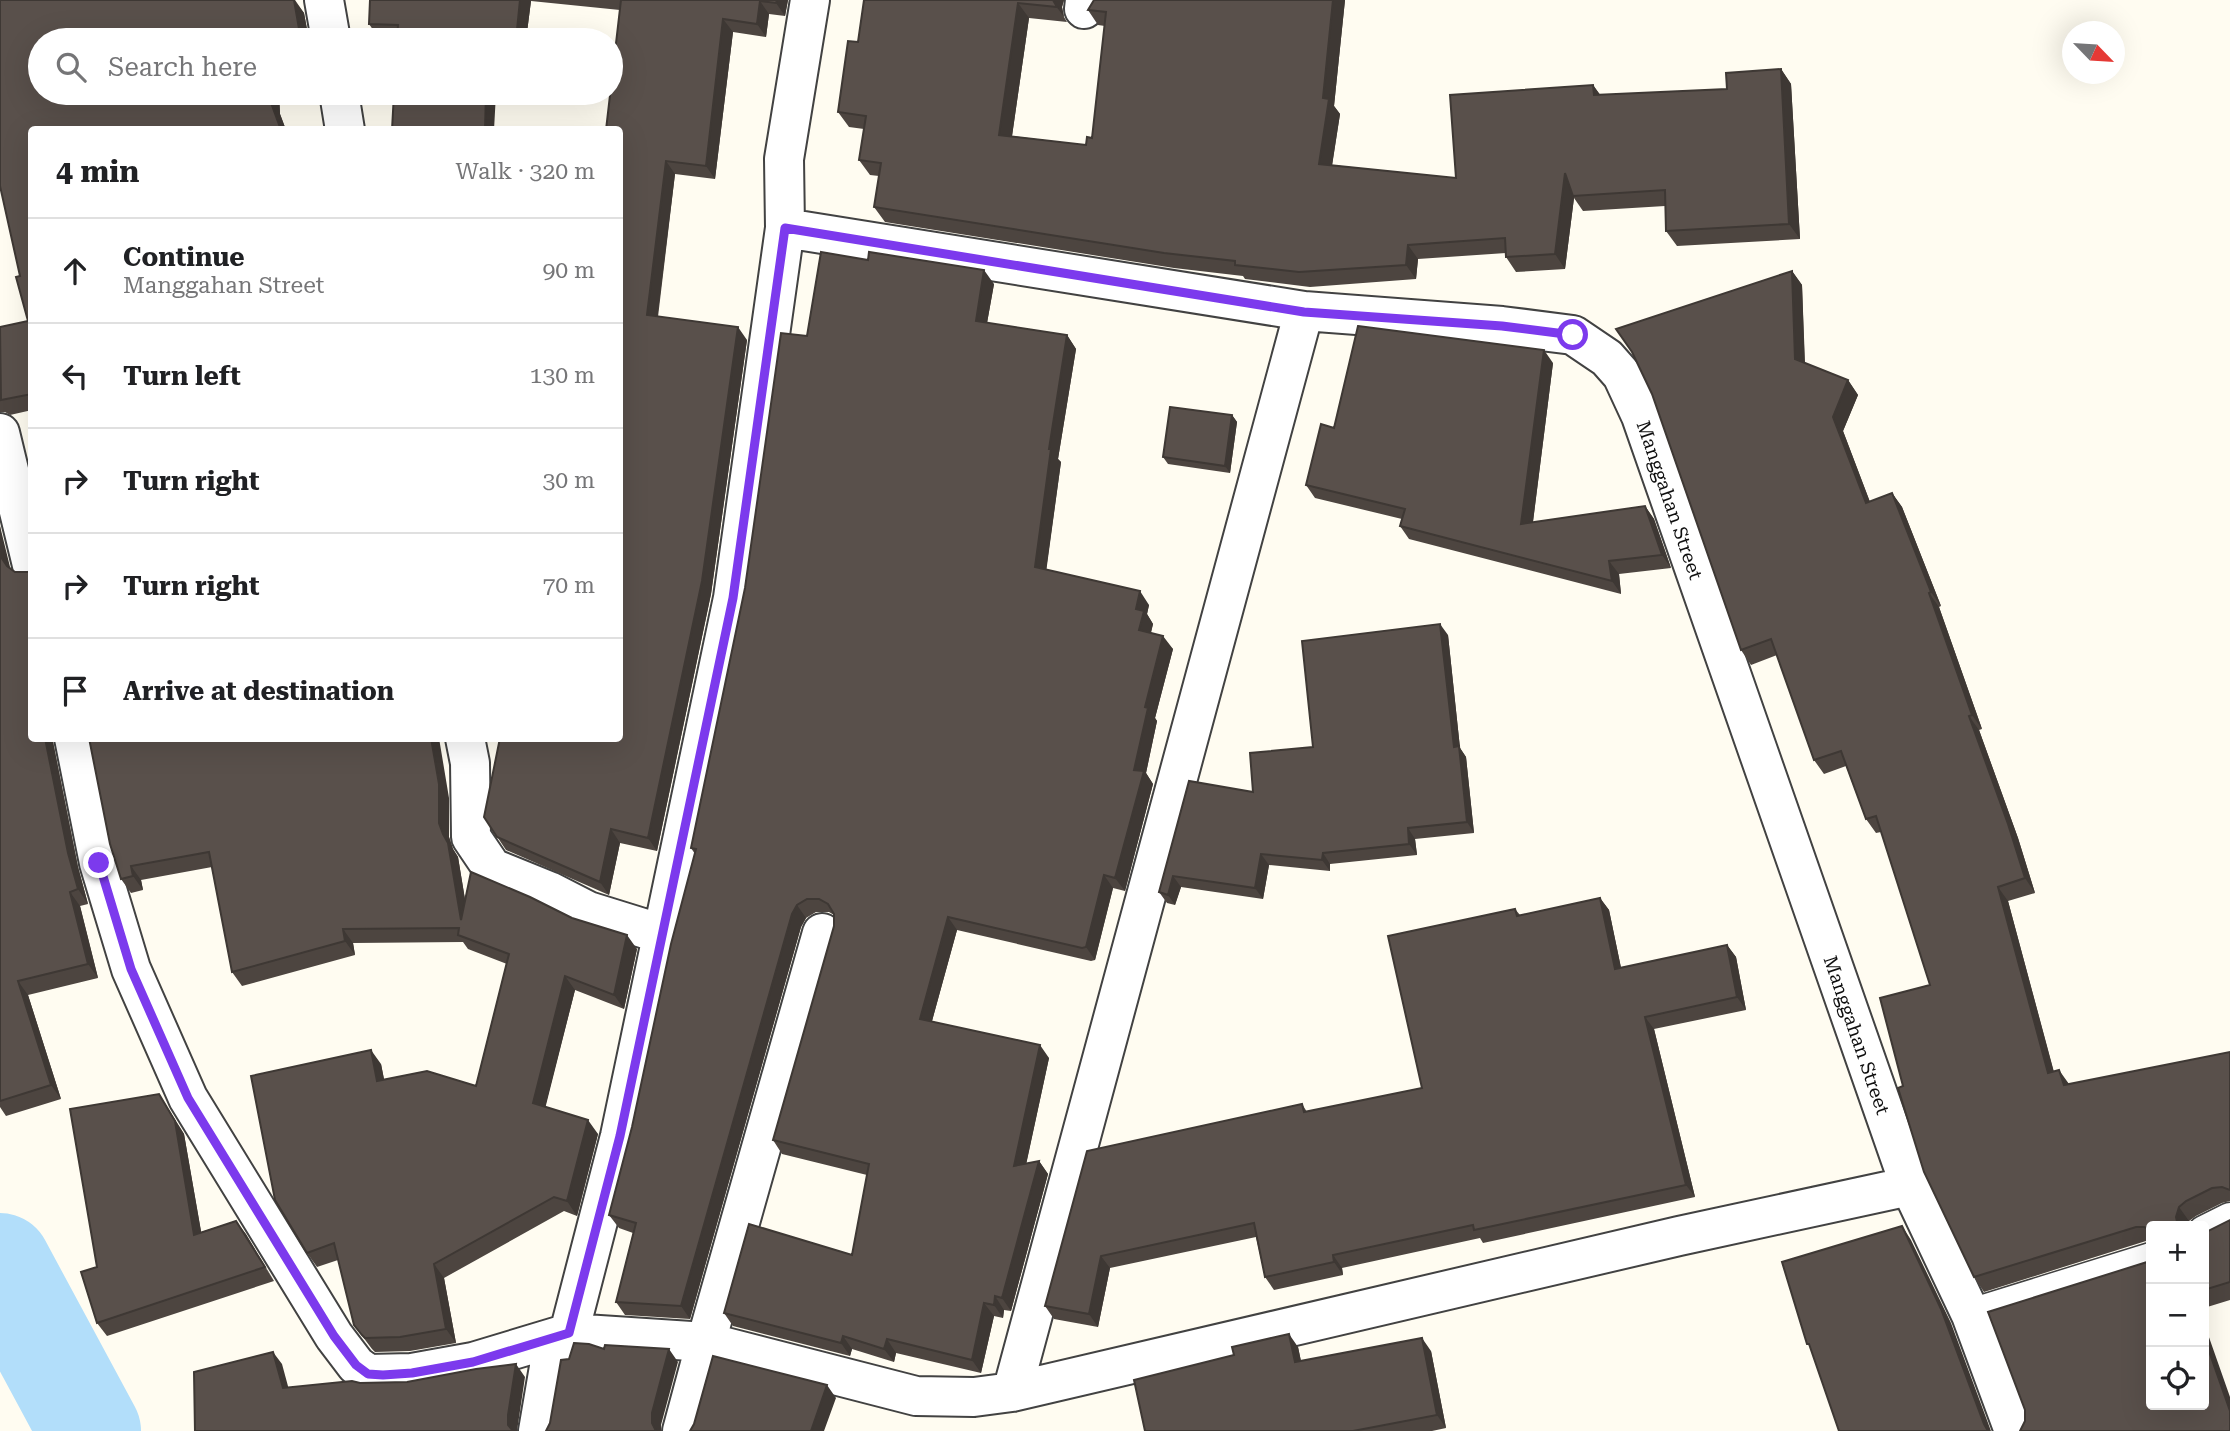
<!DOCTYPE html>
<html lang="en">
<head>
<meta charset="utf-8">
<style>
	:root { --surface:#fff; --page:#f2f2f2; --text:#202124; --muted:#757577; --line:#e0e0e0 }
	body { margin:0; font-family:"Roboto Serif",serif; background:var(--page); color:var(--text) }
	.controls { position:absolute; right:21px; bottom:21px; display:grid; overflow:hidden; border-radius:7px; box-shadow:0 7px 28px #0002 }
	.controls button { width:63px; height:63px; display:grid; place-items:center; padding:0; border:0; border-bottom:2px solid var(--line); background:var(--surface); color:var(--text); font:35px sans-serif }
	.compass { position:absolute; left:2062px; top:21px; width:63px; height:63px; border-radius:50%; background:var(--surface); box-shadow:0 7px 28px #0002; rotate:115deg }
	.stop { position:absolute; width:21px; height:21px; margin:-16px; border:5px solid #7c3aed; border-radius:50%; background:#fff }
	.stop.end { background:#7c3aed; border-color:#fff; box-shadow:0 2px 7px #0008 }
	.list { margin:0; padding:0; list-style:none }
	h2 { display:flex; justify-content:space-between; align-items:center; height:91px; margin:0; padding:0 28px; font-size:30px }
	h2 small { font-size:23px; font-weight:400; color:var(--muted) }
	.list li { display:grid; grid-template-columns:46px 1fr auto; gap:21px; align-items:center; box-sizing:border-box; height:105px; padding:0 28px; border-top:2px solid var(--line) }
	.list b { display:block; font-size:26px; white-space:nowrap }
	.list p { margin:0; font-size:23px; white-space:nowrap; color:var(--muted) }
	.list em { font-size:23px; font-style:normal; color:var(--muted) }
	.icon { flex:none; width:38px; height:38px; fill:none; stroke:currentColor; stroke-width:2; stroke-linecap:round; stroke-linejoin:round }
	.map { position:relative; flex:none; width:2230px; height:1431px; overflow:hidden }
	.search { position:absolute; background:var(--surface); box-shadow:0 7px 28px #0002; left:28px; top:28px; width:595px; height:77px; display:flex; align-items:center; gap:18px; box-sizing:border-box; padding:0 24px; border-radius:38px; color:var(--muted); font-size:26px }
	.panel { position:absolute; background:var(--surface); box-shadow:0 7px 28px #0002; left:28px; top:126px; width:595px; height:616px; border-radius:7px }
	.map>svg:first-child { display:block }
	.lines { fill:none; stroke-linecap:round; stroke-linejoin:round }
	.river { stroke:#b2defa; stroke-width:102 }
	.service-casing { stroke:#424242; stroke-width:35 }
	.minor-casing { stroke:#424242; stroke-width:42 }
	.service { stroke:#fff; stroke-width:32 }
	.minor { stroke:#fff; stroke-width:38 }
	.wall { fill:#4d4540 }
	.shaded-wall { fill:#3e3834 }
	.building { fill:#59504b; stroke:#3e3834; stroke-width:2 }
	.route { stroke:#7c3aed; stroke-width:9 }
	.labels { text-anchor:middle; stroke-width:7; stroke-linejoin:round; paint-order:stroke }
	.street-label { font-size:19px; fill:#0f0f0f; stroke:#fff }
</style>
</head>
<body>
<div class="map">
<svg width="2230" height="1431" viewBox="0 0 2230 1431">
	<rect width="100%" height="100%" fill="#fffcf1"/>
	<g class="lines">
		<path class="river" d="M0 1264 90 1431"/>
		<g class="service-casing">
			<path id="service" d="M2204 1232 2230 1219
				M1971 1315 2151 1259"/>
		</g>
		<g class="minor-casing">
			<path id="minor" d="M324 0 331 40
				M1084 9 1085 0
				M339 93 345 130
				M785 228 1304 311 1502 326 1573 335 1607 358 1622 375 1641 416 1910 1186 1971 1315 2014 1431
				M0 433 32 565
				M74 738 99 863 131 969 188 1098 334 1336 356 1365 368 1374 412 1373 473 1362 569 1333 706 1342 822 933
				M465 738 470 763 471 837 492 868 549 891 588 911 662 934
				M569 1333 620 1136 733 598 785 228 784 159 810 0
				M1012 1392 1304 311
				M538 1431 554 1338
				M682 1431 706 1342 916 1396 974 1397 1012 1392 1679 1236 1910 1186"/>
		</g>
		<use href="#service" class="service"/>
		<use href="#minor" class="minor"/>
	</g>
	<path class="wall" d="M0 0H295L304 13 309 40H40V93H279L280 114 286 130H32V410L10 415 5 412H0V327L28 321 16 277 20 276 0 186Z
		M370 0H788L785 16 769 14 766 37 733 32 715 179 675 174 658 317 747 340 711 594 657 851 620 843 609 895 506 850 484 817 620 738V10L531 1 526 40H397V38L378 37 369 24Z
		M864 0H1064L1062 7 1064 17 1067 22 1029 18 1012 136 1086 145 1092 138 1105 26 1098 25 1088 10 1094 0H1345L1334 106 1340 114 1332 165 1456 178 1593 85 1600 95 1727 89 1781 69 1791 84 1800 239 1677 246 1666 231 1665 206 1583 211 1574 198 1565 269 1516 272 1506 257V253L1418 259 1416 279 1310 287 1245 279 1243 276 1174 268 885 222 874 207 879 176 870 175 859 160 864 129 849 127 838 112 858 42Z
		M1792 271 1802 285 1805 363 1848 380 1858 395 1843 431 1870 502 1892 493 1902 507 1941 606 1939 607 1982 729 1979 730 2018 838 2035 893 2008 901 2054 1072 2069 1084 2230 1052V1201L2222 1203 2196 1216 2189 1221 2151 1226V1241H2146L1984 1292 1974 1277 1903 1086 1930 985 1881 832 1876 833 1866 819 1846 766 1824 774 1814 760 1777 655 1751 665 1741 650Z
		M994 284 987 323 1067 335 1076 349 1058 459 1061 462 1046 570 1149 605 1147 614 1153 624 1151 633 1173 649 1155 718 1157 721 1146 773 1153 784 1125 891 1113 888 1095 960 1091 961 957 930 932 1021 1049 1058 1026 1164 1039 1161 1048 1174 1011 1311 1004 1310 1003 1318 994 1316 981 1373 896 1353 894 1362 852 1349 850 1356 733 1326 724 1313 852 1255 867 1175 782 1154 773 1140 834 926V915L829 912H816L806 918 801 927 690 1319 625 1315 616 1302 633 1233 619 1228 609 1215 632 1127 695 854 691 848 807 336Z
		M1553 363 1533 522 1645 506 1654 519 1671 568 1619 574 1621 594 1409 539 1400 526 1402 519 1315 498 1306 485 1334 428Z
		M1232 415 1237 422 1230 473 1168 464 1163 457Z
		M0 526 32 738H53V742L78 867 88 904 80 906 98 978 28 995 61 1099 6 1116 0 1107Z
		M1448 635 1460 748 1466 757 1474 833 1415 839 1417 855 1330 864V871L1269 865 1263 899 1181 887 1175 905 1167 903 1159 892 1253 792 1313 747Z
		M89 738 449 798V837L453 849 458 857 465 900 572 918 637 949 624 1009 575 990 545 1107 598 1134 577 1216 564 1211 444 1278 456 1343 410 1351 375 1352 372 1349 354 1325 338 1260 317 1267 307 1253 381 1064 384 1079 476 1086 507 964 468 949 463 942 353 943 355 955 242 986 232 972 212 867 141 880 143 890 131 893 121 879Z
		M1600 898 1609 910 1621 968 1727 945 1736 957 1746 1010 1654 1029 1695 1197 1483 1243 1480 1238 1342 1268 1343 1275 1274 1290 1265 1277 1256 1237 1110 1268 1098 1327 1054 1319 1045 1306 1087 1151 1302 1104 1307 1112 1422 1088 1515 909 1520 915Z
		M159 1094 184 1134 201 1232 236 1221 274 1281 107 1336 97 1323V1267Z
		M2230 1220V1300L2204 1308V1233Z
		M1298 1347 1301 1361 1431 1351 1446 1428 1432 1431H1145Z"/>
	<path class="shaded-wall" d="M294 0 304 13 309 40H301Z
		M520 0H530L531 1 526 40H516Z
		M777 0H788L785 16 776 3Z
		M1053 0H1064L1062 7 1064 17 1053 2Z
		M1333 0H1345L1334 106 1340 114 1330 179 1319 164 1323 98Z
		M760 1 769 14 766 37 757 24Z
		M1018 3 1029 18 1010 150 999 135Z
		M723 19 733 32 715 179 706 166Z
		M1781 69 1791 84 1800 239 1789 224Z
		M1593 85 1604 100 1594 95Z
		M270 93H279L280 114 286 130H281L270 100Z
		M486 93H496L494 130H485Z
		M666 161 675 174 656 328 647 315Z
		M1565 173 1574 198 1565 269 1555 254Z
		M1408 245 1418 259 1416 279 1406 265Z
		M984 270 994 284 985 334 976 321Z
		M1792 271 1802 285 1805 373 1795 359Z
		M738 327 747 340 711 594 657 851 648 838Z
		M1067 335 1076 349 1058 459 1061 462 1045 580 1035 567 1049 449Z
		M1544 350 1553 363 1531 537 1521 524Z
		M1848 380 1858 395 1843 431 1876 518 1866 503 1833 417Z
		M1232 415 1237 422 1230 473 1225 466Z
		M1892 493 1902 507 1941 606 1931 592Z
		M1645 506 1654 519 1671 568 1662 555Z
		M0 526 11 571 7 566 1 557 0 552Z
		M1609 561 1619 574 1621 594 1612 581Z
		M1140 591 1149 605 1147 614 1153 624 1148 643 1139 630 1136 609Z
		M1929 593 1939 607 1982 729 1972 715Z
		M1440 624 1448 635 1460 748 1466 757 1474 833 1467 822 1454 747Z
		M1163 636 1173 649 1155 718 1157 721 1146 773 1153 784 1125 891 1115 878 1145 707Z
		M1969 716 1979 730 2018 838 2035 893 2025 878Z
		M45 738H53V742L78 867 88 904 78 889 68 853Z
		M431 738H439L449 798V837L453 849 458 857 471 935 461 920 443 834 439 823Z
		M1408 828 1415 839 1417 855 1409 844Z
		M611 829 620 843 609 895 600 882Z
		M1323 853 1330 864V871L1322 860Z
		M1261 854 1269 865 1263 899 1255 888Z
		M131 866 141 880 143 890 133 876Z
		M1104 875 1113 888 1095 960 1086 947Z
		M1173 876 1181 887 1175 905 1168 895Z
		M1998 887 2008 901 2058 1088 2048 1073Z
		M70 892 80 906 98 978 88 964Z
		M1600 898 1609 910 1624 982 1615 969Z
		M797 905 806 918 801 927 690 1319 681 1306 792 914Z
		M948 917 957 930 929 1032 920 1019Z
		M343 929 353 943 355 955 345 941Z
		M627 935 637 949 624 1009 614 995Z
		M1727 945 1736 957 1746 1010 1737 997Z
		M565 976 575 990 543 1117 533 1103Z
		M18 981 28 995 61 1099 51 1085Z
		M1645 1017 1654 1029 1695 1197 1686 1185Z
		M1040 1045 1049 1058 1023 1179 1014 1166Z
		M371 1050 381 1064 387 1095 377 1081Z
		M2059 1070 2069 1084 2064 1085Z
		M159 1094 184 1134 204 1248 194 1235Z
		M588 1120 598 1134 577 1216 567 1201Z
		M1039 1161 1048 1174 1011 1311 1002 1298Z
		M2179 1207 2189 1221 2187 1226H2178L2176 1217Z
		M236 1221 246 1234 274 1281 265 1267Z
		M1902 1226 1911 1240 1951 1323 1991 1431H1988L1984 1424Z
		M1333 1255 1342 1268 1343 1275 1334 1262Z
		M1101 1256 1110 1268 1098 1327 1089 1314Z
		M434 1264 444 1278 456 1343 446 1329Z
		M995 1296 1004 1310 1003 1318 994 1305Z
		M984 1303 994 1316 981 1373 972 1360Z
		M2204 1323 2230 1397V1411L2204 1337Z
		M1289 1334 1298 1347 1304 1376 1295 1362Z
		M843 1336 852 1349 850 1356 841 1343Z
		M1422 1338 1431 1351 1446 1428 1437 1415Z
		M887 1339 896 1353 894 1362 884 1349Z
		M669 1349 678 1362 661 1425V1431H656L652 1423V1413Z
		M273 1352 282 1364 292 1401 283 1388Z
		M516 1364 525 1377 517 1431H512L508 1425V1415Z
		M827 1385 836 1398 824 1431H811Z"/>
	<path class="building" d="M0 0H294L301 40H40V93H270V100L281 130H32V394L1 400 0 327 28 321 16 277 20 276 0 186Z
		M370 0H520L516 40H397L398 25 369 24Z
		M621 0H777L776 3 760 1 757 24 723 19 706 166 666 161 647 315 738 327 702 581 648 838 611 829 600 882 497 837 484 817 500 738H620V130H606Z
		M864 0H1053L1057 7 1018 3 999 135 1086 145 1087 137 1092 138 1106 12 1088 10 1094 0H1333L1323 98 1329 99 1319 164 1456 178 1450 95 1593 85 1594 95 1727 89 1726 73 1781 69 1789 224 1666 231 1665 190 1573 196 1565 173 1555 254 1506 257 1505 238 1408 245 1406 265 1299 272 1235 265V261L1164 253 874 207 881 163 859 160 866 116 838 112 848 41 858 42Z
		M394 93H486L485 130H392Z
		M821 252 868 260 869 252 984 270 976 321 1067 335 1049 449H1051L1035 567 1140 591 1136 609 1144 611 1139 630 1163 636 1145 707 1148 708 1134 770 1144 771 1115 878 1104 875 1086 947 1082 948 948 917 920 1019 1040 1045 1014 1166 1039 1161 1002 1298 995 1296 994 1305 984 1303 972 1360 887 1339 884 1349 843 1336 841 1343 724 1313 749 1224 852 1255 869 1164 773 1140 834 926V914L828 904 819 899H807L797 905 792 914 681 1306 616 1302 636 1223 609 1215 632 1127 671 944 696 849 691 848 745 588 781 333 807 336Z
		M1792 271 1795 359 1848 380 1833 417 1866 503 1892 493 1931 592 1929 593 1972 715 1969 716 2008 824 2025 878 1998 887 2048 1073 2059 1070 2064 1085 2230 1052V1190L2222 1187 2212 1188 2186 1201 2179 1207 2176 1217 2178 1226H2151V1230L2144 1227H2136L1974 1277 1924 1172 1898 1088 1903 1086 1880 998 1930 985 1876 816 1866 819 1841 751 1814 760 1771 639 1741 650 1652 394 1632 352 1616 329Z
		M1358 326 1544 350 1521 524 1645 506 1662 555 1609 561 1612 581 1400 526 1405 509 1306 485 1321 424 1334 428Z
		M1170 407 1232 415 1225 466 1163 457Z
		M0 552 1 557 7 566 15 572H28L32 570V738H45L68 853 78 889 70 892 88 964 18 981 51 1085 0 1101Z
		M1440 624 1454 747 1459 746 1467 822 1408 828 1409 844 1323 853 1322 860 1261 854 1255 888 1173 876 1168 895 1159 892 1189 781 1253 792 1250 753 1313 747 1302 641Z
		M89 738H431L439 784V823L443 834 448 843 461 920 471 872 530 897 572 918 627 935 614 995 565 976 533 1103 588 1120 567 1201 554 1197 434 1264 446 1329 400 1337 365 1338 362 1335 354 1325 334 1243 307 1253 275 1200 251 1076 371 1050 377 1081 427 1071 476 1086 509 954 458 935 459 928 343 929 345 941 232 972 209 852 131 866 133 876 121 879 110 844Z
		M1600 898 1615 969 1727 945 1737 997 1645 1017 1686 1185 1474 1230 1473 1225 1333 1255 1334 1262 1265 1277 1254 1223 1101 1256 1089 1314 1045 1306 1087 1151 1302 1104 1304 1112 1422 1088 1388 936 1515 909 1517 916Z
		M159 1094 175 1121 194 1235 236 1221 265 1267 97 1323 81 1272 97 1267 70 1109Z
		M2230 1220V1282L2204 1290V1233Z
		M1902 1226 1941 1309 1984 1424 1988 1431H1839L1809 1344H1807L1782 1262Z
		M2151 1259V1405H2204V1337L2230 1411V1431H2020L2025 1421V1410L1988 1312 2147 1262Z
		M1289 1334 1295 1362 1422 1338 1437 1415 1353 1431H1145L1134 1380 1234 1355 1232 1347Z
		M574 1343 589 1344 604 1349 605 1345 669 1349 652 1413V1423L656 1431H546L550 1423 561 1360 569 1359Z
		M273 1352 283 1388 352 1381 360 1383 407 1382 476 1369 516 1364 508 1415V1425L513 1431H195L194 1372Z
		M713 1356 827 1385 811 1431H690L694 1424Z"/>
	<g class="lines">
		<path class="route" d="M99 863 131 969 188 1098 334 1336 356 1365 368 1374 383 1375 412 1373 473 1362 569 1333 620 1136 733 598 785 228 1304 312 1502 326 1573 335"/>
	</g>
	<g class="labels">
		<g class="street-label">
			<text transform="translate(1670 500) rotate(71)" y="7">Manggahan Street</text>
			<text transform="translate(1857 1035) rotate(71)" y="7">Manggahan Street</text>
		</g>
	</g>
</svg>
<div class="controls">
<button>+</button>
<button>−</button>
<button><svg class="icon" aria-label="locate" viewBox="0 0 24 24"><circle cx="12" cy="12" r="6"/><path d="M12 2v4M12 18v4M2 12h4M18 12h4"/></svg></button>
</div>
<svg class="compass" viewBox="-18 -18 36 36"><path d="M0-13l5 13h-10z" fill="#e53935"/><path d="M0 13l5-13h-10z" fill="#757577"/></svg>
<div class="stop" style="left:1573px;top:335px"></div>
<div class="stop end" style="left:99px;top:863px"></div>
<div class="search"><svg class="icon" aria-label="search" viewBox="0 0 24 24"><circle cx="10" cy="10" r="6"/><path d="M15 15l6 6"/></svg>Search here</div>
<section class="panel">
<h2>4 min<small>Walk · 320 m</small></h2>
<ul class="list">
<li><svg class="icon" aria-label="ahead" viewBox="0 0 24 24"><path d="M12 20V5M6 11l6-6 6 6"/></svg><div><b>Continue</b><p>Manggahan Street</p></div><em>90 m</em></li>
<li><svg class="icon" aria-label="left" viewBox="0 0 24 24"><path d="M17 20v-9H6M10 6l-5 5 5 5"/></svg><div><b>Turn left</b></div><em>130 m</em></li>
<li><svg class="icon" aria-label="right" viewBox="0 0 24 24"><path d="M7 20v-9h11M14 6l5 5-5 5"/></svg><div><b>Turn right</b></div><em>30 m</em></li>
<li><svg class="icon" aria-label="right" viewBox="0 0 24 24"><path d="M7 20v-9h11M14 6l5 5-5 5"/></svg><div><b>Turn right</b></div><em>70 m</em></li>
<li><svg class="icon" aria-label="arrive" viewBox="0 0 24 24"><path d="M6 21V4h12l-3 4 3 4H6"/></svg><div><b>Arrive at destination</b></div></li>
</ul>
</section>
</div>
</body>
</html>
